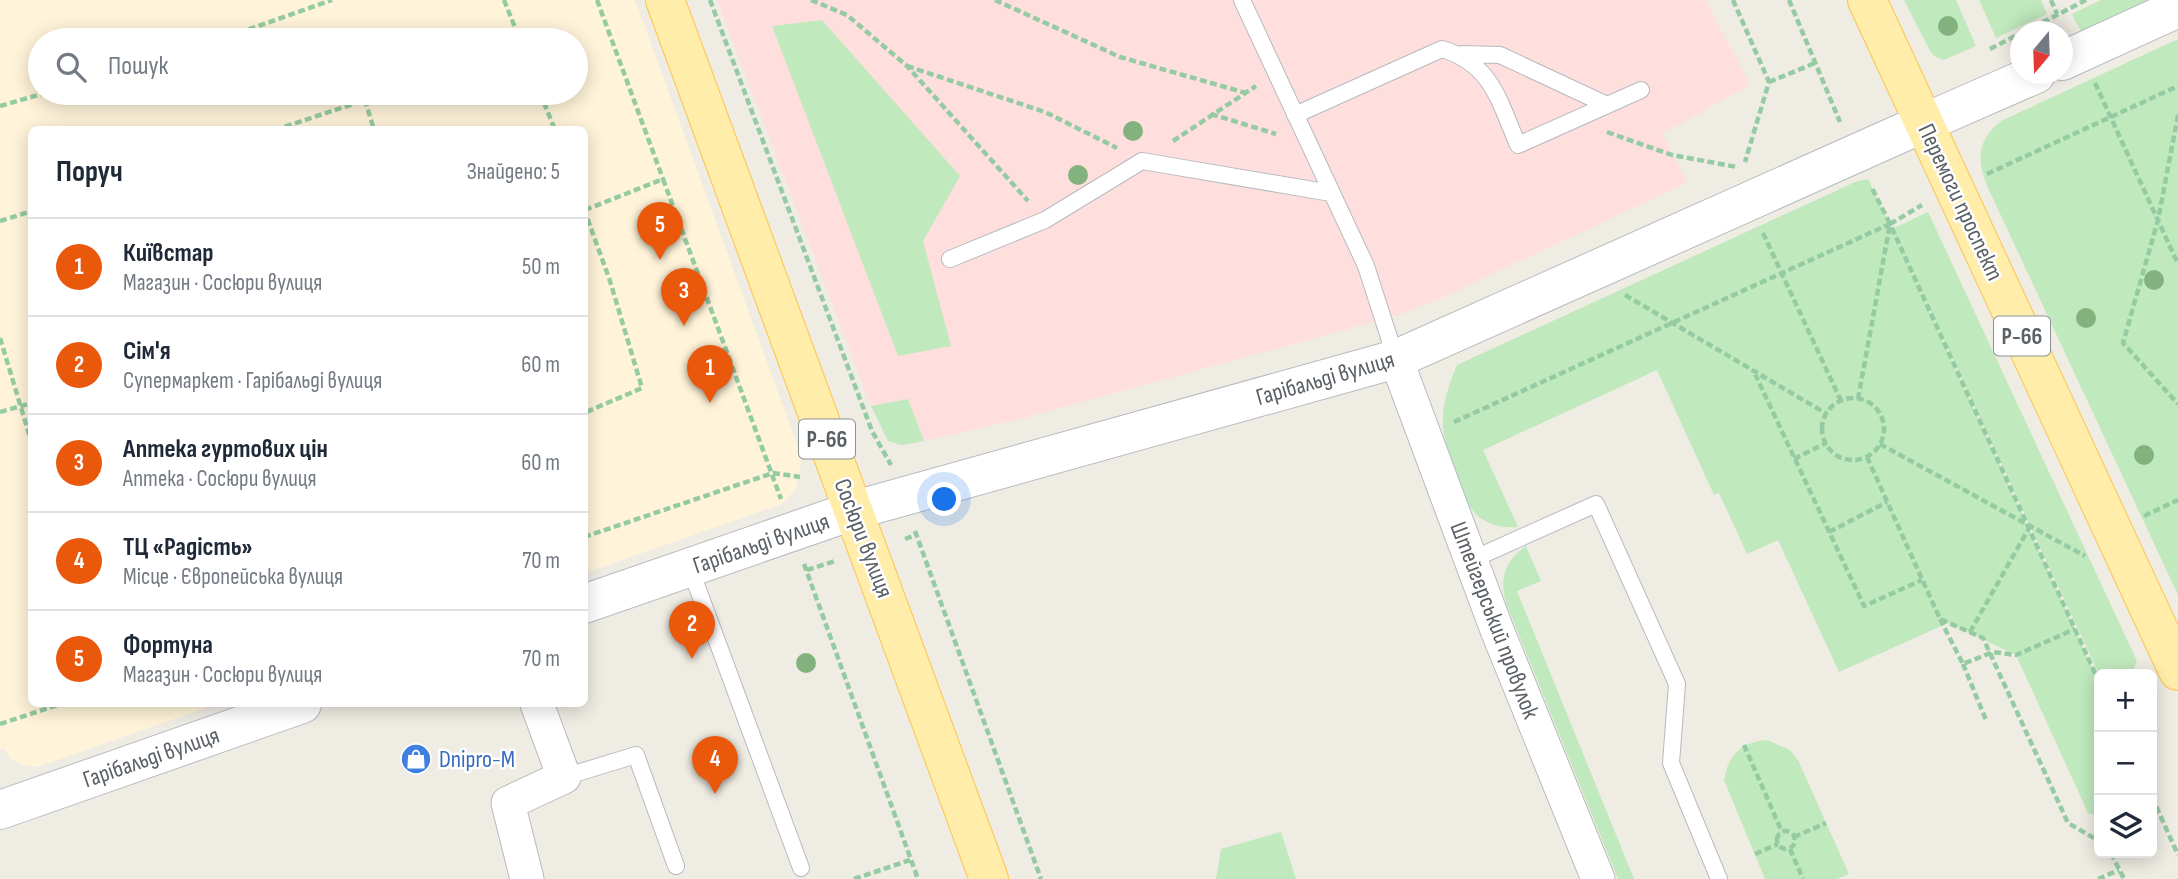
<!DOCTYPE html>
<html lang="uk">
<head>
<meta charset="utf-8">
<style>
	:root { --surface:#fff; --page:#f6f6f7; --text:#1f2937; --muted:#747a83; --line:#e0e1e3; --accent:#ea580c }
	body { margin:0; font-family:"Sofia Sans Condensed",sans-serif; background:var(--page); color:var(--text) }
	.controls { position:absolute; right:21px; bottom:21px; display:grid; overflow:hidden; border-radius:10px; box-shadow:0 4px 18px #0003 }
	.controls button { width:63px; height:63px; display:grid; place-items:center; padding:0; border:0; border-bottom:2px solid var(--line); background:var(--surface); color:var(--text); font:35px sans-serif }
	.compass { position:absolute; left:2010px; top:21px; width:63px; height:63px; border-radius:50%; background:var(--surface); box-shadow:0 4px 18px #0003; rotate:199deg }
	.you { position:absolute; left:945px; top:500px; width:24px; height:24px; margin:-18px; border:5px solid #fff; border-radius:50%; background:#1a73e8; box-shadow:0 0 0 10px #1a73e833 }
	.badge { display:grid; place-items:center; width:46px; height:46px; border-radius:50%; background:var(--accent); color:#fff; font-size:23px; font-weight:700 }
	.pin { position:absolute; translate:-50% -58px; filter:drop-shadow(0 2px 4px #0008) }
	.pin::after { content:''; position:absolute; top:37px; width:24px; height:21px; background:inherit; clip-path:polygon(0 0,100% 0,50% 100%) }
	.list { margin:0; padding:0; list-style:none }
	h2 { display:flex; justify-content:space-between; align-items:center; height:91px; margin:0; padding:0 28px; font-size:30px }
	h2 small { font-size:23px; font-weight:400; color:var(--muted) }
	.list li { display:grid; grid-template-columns:46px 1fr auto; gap:21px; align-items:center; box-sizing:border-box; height:98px; padding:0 28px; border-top:2px solid var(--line) }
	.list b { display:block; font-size:26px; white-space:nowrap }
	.list p { margin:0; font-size:23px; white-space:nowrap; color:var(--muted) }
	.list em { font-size:23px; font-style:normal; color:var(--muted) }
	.icon { flex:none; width:38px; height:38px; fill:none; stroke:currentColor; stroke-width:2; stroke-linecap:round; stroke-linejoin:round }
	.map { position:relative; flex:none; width:2178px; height:879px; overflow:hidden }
	.search { position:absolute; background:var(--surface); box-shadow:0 4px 18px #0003; left:28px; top:28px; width:560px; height:77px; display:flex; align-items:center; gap:18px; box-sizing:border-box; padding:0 24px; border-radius:38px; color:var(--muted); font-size:26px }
	.panel { position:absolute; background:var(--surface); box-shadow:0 4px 18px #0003; left:28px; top:126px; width:560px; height:581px; border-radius:10px }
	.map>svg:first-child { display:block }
	.commercial { fill:#fff4d9; fill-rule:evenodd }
	.medical { fill:#fedfde }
	.green { fill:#c0e9bd }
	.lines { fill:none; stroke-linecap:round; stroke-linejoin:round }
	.service-casing { stroke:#b6babf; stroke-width:18 }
	.minor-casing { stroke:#b6babf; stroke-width:35 }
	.tertiary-casing { stroke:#b6babf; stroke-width:40 }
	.secondary-casing { stroke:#b7bbc1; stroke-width:40 }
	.primary-casing { stroke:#fec34e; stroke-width:40 }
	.path { stroke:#95cba2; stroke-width:4.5; stroke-dasharray:7 3.5; stroke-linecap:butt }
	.service { stroke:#fff; stroke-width:16 }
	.minor { stroke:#fff; stroke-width:33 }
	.tertiary { stroke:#fff; stroke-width:38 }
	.secondary { stroke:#fff; stroke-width:38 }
	.primary { stroke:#ffeda9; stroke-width:38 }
	.tree { fill:#84b27e }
	.labels { text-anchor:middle; stroke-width:5; stroke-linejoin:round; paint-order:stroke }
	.shield { fill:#fff; stroke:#8c9093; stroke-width:2 }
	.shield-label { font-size:23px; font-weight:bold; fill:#5b6065 }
	.street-label { font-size:24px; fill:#5b6065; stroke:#fff }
	.shop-label { font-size:24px; fill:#366cbe; stroke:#fff; text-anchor:start }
</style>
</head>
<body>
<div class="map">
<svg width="2178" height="879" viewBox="0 0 2178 879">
	<rect width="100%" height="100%" fill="#efece3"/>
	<path class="commercial" d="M0 0H635L802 458 796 489 782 504 585 573 584 130H32V704H217L37 767 23 765 11 759 4 749 0 750ZM40 40H576V93H40Z"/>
	<path class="medical" d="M717 0H1706L1750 85 1662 134 1687 183 1437 300 1399 315 1017 420 924 441 908 399 871 406Z"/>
	<path class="green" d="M1904 0H1956L1976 46 1944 60 1934 56 1929 49Z
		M1979 0H2041L2047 14 1996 38Z
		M2101 0H2149L2081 32 2072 14Z
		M822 20 960 176 923 241 951 346 898 356 772 26Z
		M2178 39V595L1989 190C1976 161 1976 139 2003 120Z
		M1868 179 1892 229 1928 212 2137 661 2132 674H2099L1893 231 2099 682V816L2088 813 2016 655 1948 623 1839 672 1778 540 1747 554 1719 493 1714 495 1657 370 1483 450 1518 527C1503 528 1490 526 1478 516 1459 500 1441 441 1443 417 1444 398 1450 382 1457 365L1855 182Z
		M908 399 924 441 901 445 888 441 871 406Z
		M1526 546 1541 581 1517 591 1634 879H1618L1506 603C1499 578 1505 561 1526 546Z
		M1767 740 1790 750 1798 760 1849 874 1837 879H1765L1724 780C1728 755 1741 742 1767 740Z
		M1281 832 1296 879H1216L1221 849Z"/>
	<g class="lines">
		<g class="service-casing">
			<path id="service" d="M1242 0 1366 266 1396 359
				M1462 54 1500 55 1607 105
				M1295 115 1442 49C1492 64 1499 101 1518 145L1641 90
				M950 259 1045 220 1142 161 1331 193
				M1471 560 1596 504 1677 684 1671 763 1719 879
				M690 568 801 868
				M564 777 636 755 676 866"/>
		</g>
		<g class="minor-casing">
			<path id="minor" d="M1396 359 1497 630 1598 879
				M527 879 508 803 564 777 537 704"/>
		</g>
		<g class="tertiary-casing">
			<path id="tertiary" d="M2062 61 2178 8
				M1924 123 2036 74"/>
		</g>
		<g class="secondary-casing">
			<path id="secondary" d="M584 604 855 510 1396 359 1924 123
				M0 810 302 704"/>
		</g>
		<g class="primary-casing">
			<path id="primary" d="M665 0 989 879
				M1867 0 2178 671"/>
		</g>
		<path class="path" d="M504 0 520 40
			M597 0 663 179
			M710 0 872 431 891 465
			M811 0 847 15 907 66 1028 201
			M995 0 1120 57 1246 93
			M1733 0 1769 82 1745 162
			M1789 0 1840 122
			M2051 0 2057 14
			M2024 32 2086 0
			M219 40 332 0
			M508 40 518 36
			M1990 49 2021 33
			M907 66 1045 112 1117 148
			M1769 82 1815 63
			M2095 83 2178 264
			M540 93 555 130
			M365 100 379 93
			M0 106 45 93
			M1211 114 1276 134
			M2178 115 2158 220 2123 343 2178 404
			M275 130 365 100 374 130
			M1607 132 1672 155 1737 167
			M1173 141 1256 86
			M1987 174 2178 86
			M584 209 610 281 642 388 584 413
			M585 210 663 179 781 499
			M0 221 32 211
			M1890 224 1922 205
			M1763 233 1841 401
			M1625 295 1827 414
			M0 338 32 444
			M1755 374 1864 606 1922 580
			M1822 429a31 31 0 1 1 62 0a31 31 0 1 1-62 0Z
			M1858 399 1890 224 1871 186
			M0 412 32 403
			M1454 422 1890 224 2099 682
			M1880 444 2085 556
			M1867 457 1940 619 1983 638 2068 823 2099 841
			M1794 459 1826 443
			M2144 516 2178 500
			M915 531 1041 879
			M1829 532 1887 502
			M584 537 773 473 800 477
			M905 539 916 535
			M804 564 918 879
			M807 570 835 561
			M1940 619 1963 664 1993 652 2016 655 2075 629
			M1970 632 2029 528
			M1963 664 1986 720
			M0 724 61 704
			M1744 745 1782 832
			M2152 797 2178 855
			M1777 840a9 9 0 1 1 18 0a9 9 0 1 1-18 0Z
			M1794 837 1826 823
			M1790 849 1803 879
			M2111 853 2124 879
			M1755 854 1778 844
			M854 879 910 860
			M2098 879 2119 870"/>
		<use href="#service" class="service"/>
		<use href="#minor" class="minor"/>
		<use href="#tertiary" class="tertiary"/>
		<use href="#secondary" class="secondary"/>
		<use href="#primary" class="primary"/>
	</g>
	<g class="tree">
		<circle cx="1948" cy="26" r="10"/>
		<circle cx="1133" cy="131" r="10"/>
		<circle cx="1078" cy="175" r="10"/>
		<circle cx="2154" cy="280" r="10"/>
		<circle cx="2086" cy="318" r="10"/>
		<circle cx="2144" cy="455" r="10"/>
		<circle cx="806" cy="663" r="10"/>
	</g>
	<defs>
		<g id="shop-disc" transform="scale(1.575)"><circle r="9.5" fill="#3f7fe0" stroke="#fff"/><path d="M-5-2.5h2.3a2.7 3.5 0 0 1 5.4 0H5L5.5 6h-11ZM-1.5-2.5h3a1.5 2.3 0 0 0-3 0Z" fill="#fff"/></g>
	</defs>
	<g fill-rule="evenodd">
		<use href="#shop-disc" x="416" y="759"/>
	</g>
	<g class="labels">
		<g class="shield">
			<rect x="1994" y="316.5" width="56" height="39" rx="5"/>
			<rect x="799" y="419.5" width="56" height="39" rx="5"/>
		</g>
		<g class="shield-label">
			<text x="2022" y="344">Р-66</text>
			<text x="827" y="447">Р-66</text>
		</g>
		<g class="street-label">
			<text transform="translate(1961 202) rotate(65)" y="8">Перемоги проспект</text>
			<text transform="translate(1325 378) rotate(-16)" y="8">Гарібальді вулиця</text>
			<text transform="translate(864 538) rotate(69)" y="8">Сосюри вулиця</text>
			<text transform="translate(761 543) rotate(-19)" y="8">Гарібальді вулиця</text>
			<text transform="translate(1495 620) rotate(69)" y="8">Штейгерський провулок</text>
			<text transform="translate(151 757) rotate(-19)" y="8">Гарібальді вулиця</text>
		</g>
		<g class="shop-label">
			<text x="439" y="767">Dnipro-M</text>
		</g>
	</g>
</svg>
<div class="controls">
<button>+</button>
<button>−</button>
<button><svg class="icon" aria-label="layers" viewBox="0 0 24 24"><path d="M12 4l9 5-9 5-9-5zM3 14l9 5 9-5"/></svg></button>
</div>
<svg class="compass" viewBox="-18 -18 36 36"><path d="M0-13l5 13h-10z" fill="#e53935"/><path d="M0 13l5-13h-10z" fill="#747a83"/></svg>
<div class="you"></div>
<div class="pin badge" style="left:710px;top:403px">1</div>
<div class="pin badge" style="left:692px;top:659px">2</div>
<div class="pin badge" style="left:684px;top:326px">3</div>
<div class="pin badge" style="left:715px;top:794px">4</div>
<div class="pin badge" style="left:660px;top:260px">5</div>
<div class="search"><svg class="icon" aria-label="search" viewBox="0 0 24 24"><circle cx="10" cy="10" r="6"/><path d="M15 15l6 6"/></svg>Пошук</div>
<section class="panel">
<h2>Поруч<small>Знайдено: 5</small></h2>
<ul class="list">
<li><span class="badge">1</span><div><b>Київстар</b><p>Магазин · Сосюри вулиця</p></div><em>50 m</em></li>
<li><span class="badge">2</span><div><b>Сім'я</b><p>Супермаркет · Гарібальді вулиця</p></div><em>60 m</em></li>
<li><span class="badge">3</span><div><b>Аптека гуртових цін</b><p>Аптека · Сосюри вулиця</p></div><em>60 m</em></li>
<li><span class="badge">4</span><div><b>ТЦ «Радість»</b><p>Місце · Європейська вулиця</p></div><em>70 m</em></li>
<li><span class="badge">5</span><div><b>Фортуна</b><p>Магазин · Сосюри вулиця</p></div><em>70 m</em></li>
</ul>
</section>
</div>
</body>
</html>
